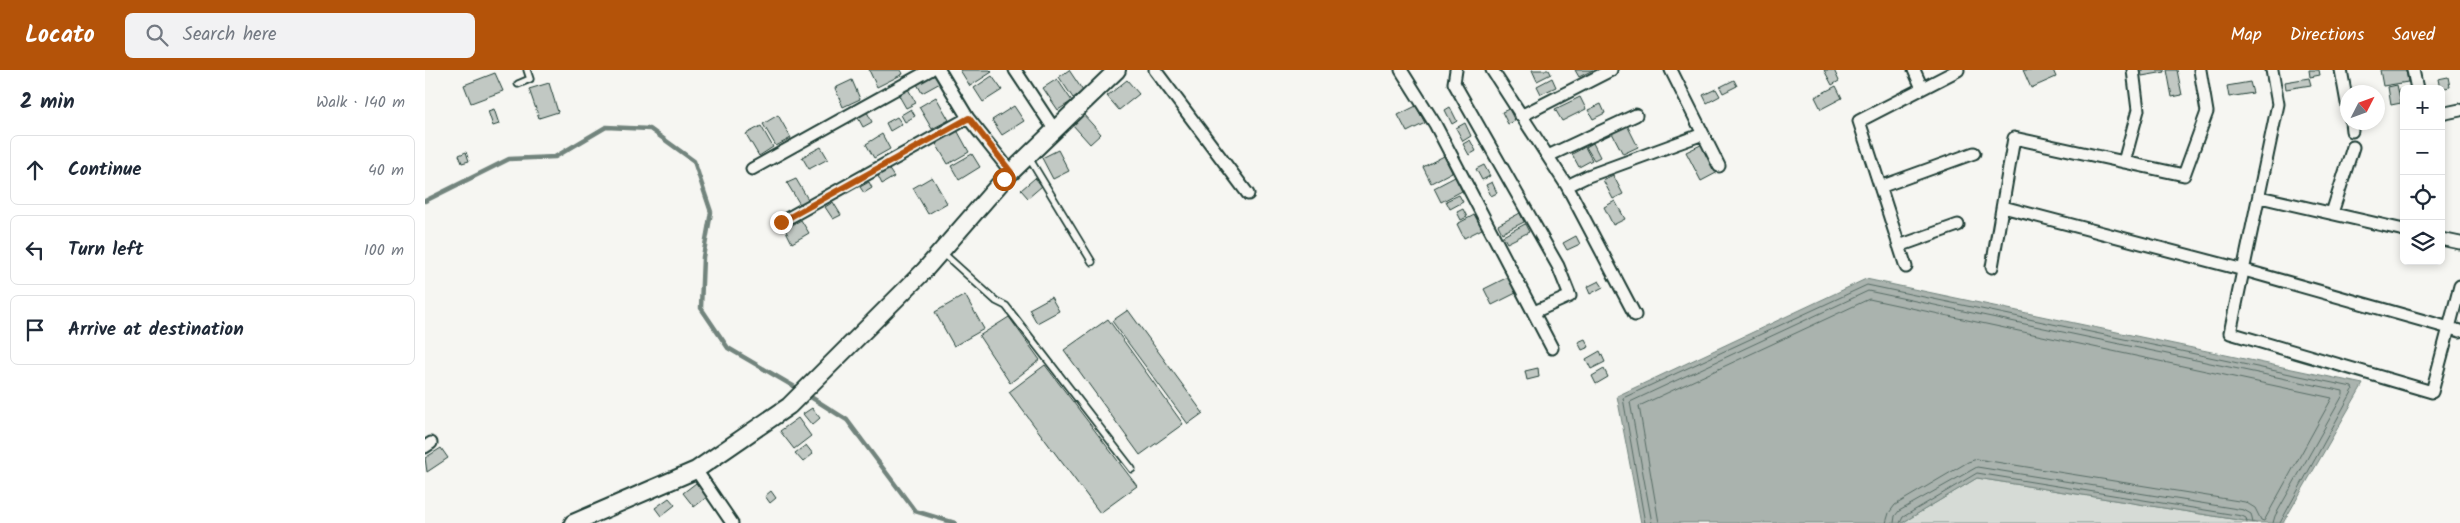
<!DOCTYPE html>
<html lang="en">
<head>
<meta charset="utf-8">
<style>
	:root { --surface:#fff; --page:#f2f2f3; --text:#1f2937; --muted:#747a83; --line:#e0e1e3; --accent:#b45309 }
	body { margin:0; font-family:Kalam,sans-serif; background:var(--page); color:var(--text) }
	.controls { position:absolute; right:15px; top:15px; display:grid; overflow:hidden; border-radius:8px; box-shadow:0 2px 8px #0003 }
	.controls button { width:45px; height:45px; display:grid; place-items:center; padding:0; border:0; border-bottom:1px solid var(--line); background:var(--surface); color:var(--text); font:25px sans-serif }
	.compass { position:absolute; left:1915px; top:15px; width:45px; height:45px; border-radius:50%; background:var(--surface); box-shadow:0 2px 8px #0003; rotate:48deg }
	.stop { position:absolute; width:15px; height:15px; margin:-11px; border:4px solid #b45309; border-radius:50%; background:#fff }
	.stop.end { background:#b45309; border-color:#fff; box-shadow:0 1px 5px #0008 }
	.list { margin:0; padding:0; list-style:none }
	h2 { display:flex; justify-content:space-between; align-items:center; height:65px; margin:0; padding:0 20px; font-size:21px }
	h2 small { font-size:16px; font-weight:400; color:var(--muted) }
	.list li { display:grid; grid-template-columns:32px 1fr auto; gap:15px; align-items:center; box-sizing:border-box; height:70px; margin:0 10px 10px; padding:0 10px; border:1px solid var(--line); border-radius:8px }
	.list b { display:block; font-size:19px; white-space:nowrap }
	.list em { font-size:16px; font-style:normal; color:var(--muted) }
	.icon { flex:none; width:28px; height:28px; fill:none; stroke:currentColor; stroke-width:2; stroke-linecap:round; stroke-linejoin:round }
	.map { position:relative; flex:none; width:2035px; height:453px; overflow:hidden }
	header { display:flex; align-items:center; gap:30px; box-sizing:border-box; height:70px; padding:0 25px; background:var(--accent); color:#fff }
	header strong { font-size:24px }
	nav { display:flex; gap:28px; margin-inline-start:auto; font-size:18px }
	.search { width:350px; height:45px; background:var(--page); display:flex; align-items:center; gap:12px; box-sizing:border-box; padding:0 18px; border-radius:8px; color:var(--muted); font-size:19px }
	main { display:flex }
	aside { flex:1; background:var(--surface) }
	.map>svg:first-child { display:block }
	.green { fill:#d6dbd6; stroke:#7a8c85 }
	.water { fill:#aab3ae; stroke:#72847d }
	.lines { fill:none; stroke-linecap:round; stroke-linejoin:round }
	.shore { stroke:#576c65; stroke-width:1 }
	.stream { stroke:#72847d; stroke-width:4.5 }
	.building { fill:#c1c8c3; stroke:#1f3d34 }
	.lane-casing { stroke:#1f3d34; stroke-width:9 }
	.street-casing { stroke:#1f3d34; stroke-width:15 }
	.secondary-casing { stroke:#1f3d34; stroke-width:20 }
	.lane { stroke:#f6f6f2; stroke-width:5.5 }
	.street { stroke:#f6f6f2; stroke-width:11 }
	.secondary { stroke:#f6f6f2; stroke-width:16 }
	.route { stroke:#b45309; stroke-width:6 }
</style>
</head>
<body>
<header>
<strong>Locato</strong>
<div class="search"><svg class="icon" aria-label="search" viewBox="0 0 24 24"><circle cx="10" cy="10" r="6"/><path d="M15 15l6 6"/></svg>Search here</div>
<nav><a>Map</a><a>Directions</a><a>Saved</a></nav>
</header>
<main>
<aside>
<h2>2 min<small>Walk · 140 m</small></h2>
<ul class="list">
<li><svg class="icon" aria-label="ahead" viewBox="0 0 24 24"><path d="M12 20V5M6 11l6-6 6 6"/></svg><div><b>Continue</b></div><em>40 m</em></li>
<li><svg class="icon" aria-label="left" viewBox="0 0 24 24"><path d="M17 20v-9H6M10 6l-5 5 5 5"/></svg><div><b>Turn left</b></div><em>100 m</em></li>
<li><svg class="icon" aria-label="arrive" viewBox="0 0 24 24"><path d="M6 21V4h12l-3 4 3 4H6"/></svg><div><b>Arrive at destination</b></div></li>
</ul>
</aside>
<div class="map">
<svg width="2035" height="453" viewBox="0 0 2035 453">
	<rect width="100%" height="100%" fill="#f6f6f2"/>
	<filter id="ink" filterUnits="userSpaceOnUse"><feTurbulence type="fractalNoise" baseFrequency=".02" numOctaves="2"/><feDisplacementMap in="SourceGraphic" scale="10" xChannelSelector="R" yChannelSelector="G"/><feConvolveMatrix kernelMatrix="1 2 1 2 8 2 1 2 1" color-interpolation-filters="sRGB"/></filter>
	<g filter="url(#ink)">
		<path class="green" d="M1552 408 1832 453H1477Z"/>
		<path class="water" d="M1441 209 1938 314 1858 453H1832L1552 408 1477 453H1216L1192 326Z"/>
		<g class="lines">
			<path class="shore" d="M1220 453 1198 328 1442 215 1927 317 1928 320 1855 453
				M1227 453 1205 332 1443 221 1918 321V325L1850 446 1848 453
				M1234 453 1214 336 1444 229 1907 328 1839 451 1836 450 1830 438 1820 432 1552 389 1543 392 1470 435 1464 443 1461 453
				M1469 453 1470 446 1474 441 1552 397 1819 440 1826 444 1828 453
				M1475 453 1478 447 1552 403 1817 446 1821 448 1822 453"/>
			<path class="stream" d="M0 131 84 89 130 87 181 57 225 59 269 91 286 142 278 187 276 238 303 278 375 320
				M381 324 422 350 490 441 530 453"/>
		</g>
		<path class="building" d="M444 0H476L478 4 452 17Z
			M535 0H565L567 2 545 16Z
			M644 0 658 21 648 28 634 7Z
			M1107 0H1124L1126 4 1112 11Z
			M1150 0H1168L1154 7Z
			M1399 0H1409L1414 11 1407 15Z
			M1598 0H1628L1631 7 1606 18Z
			M1716 0H1739L1740 2 1717 6Z
			M1742 0H1752L1757 25 1747 27Z
			M1884 0H1894L1895 5 1885 7Z
			M1955 0H1981L1983 12 1958 16Z
			M70 3 78 21 46 33 39 15Z
			M512 3 517 12 497 23 492 14Z
			M567 6 577 20 558 32 549 18Z
			M2023 7 2025 17 2015 19 2013 9Z
			M1127 8 1131 17 1116 24 1112 16Z
			M1884 8 1886 15 1861 19 1860 12Z
			M632 9 647 31 633 40 618 18Z
			M427 10 435 29 418 37 410 18Z
			M702 10 714 24 694 40 682 26Z
			M1309 10 1312 16 1298 23 1295 17Z
			M1825 12 1828 23 1804 27 1802 16Z
			M124 13 133 42 114 48 104 19Z
			M1972 15 1976 33 1966 35 1963 17Z
			M1411 16 1417 28 1396 39 1390 27Z
			M483 19 491 33 481 38 473 24Z
			M1291 19 1295 26 1282 33 1278 25Z
			M511 27 524 50 507 59 494 37Z
			M1155 27 1161 39 1137 51 1130 39Z
			M1176 34 1180 43 1168 49 1163 40Z
			M589 36 599 51 577 65 567 50Z
			M991 36 1000 53 982 62 973 45Z
			M1025 37 1032 51 1027 54 1020 40Z
			M69 39 74 54 68 56 63 41Z
			M486 39 490 46 480 52 476 45Z
			M1084 39 1090 51 1083 54 1077 42Z
			M441 40 447 52 438 57 432 46Z
			M658 44 676 64 665 74 647 54Z
			M353 45 366 68 351 76 338 54Z
			M472 47 477 54 465 61 461 53Z
			M1040 53 1046 66 1038 71 1031 58Z
			M1201 53 1213 77 1198 84 1186 61Z
			M336 56 348 77 334 86 321 64Z
			M532 60 544 82 523 94 510 72Z
			M457 64 465 79 449 88 441 74Z
			M1045 70 1051 81 1044 85 1038 74Z
			M1168 73 1175 87 1169 90 1161 77Z
			M1280 73 1295 101 1276 111 1261 82Z
			M396 77 403 89 384 99 377 87Z
			M1160 77 1167 90 1154 97 1147 84Z
			M633 80 644 101 628 109 617 88Z
			M41 82 44 91 37 93 34 85Z
			M547 84 555 97 534 110 526 96Z
			M1019 86 1027 102 1006 113 998 97Z
			M1059 95 1065 106 1057 110 1051 99Z
			M463 98 469 107 457 114 452 104Z
			M1188 105 1198 124 1188 129 1178 110Z
			M507 107 522 133 503 144 488 118Z
			M1030 107 1037 121 1016 132 1009 118Z
			M610 108 617 116 603 128 596 120Z
			M371 109 384 131 376 136 362 113Z
			M444 112 447 118 439 123 435 117Z
			M1067 112 1072 123 1066 126 1061 115Z
			M1034 125 1038 132 1025 139 1021 131Z
			M1190 131 1200 149 1188 155 1179 137Z
			M408 132 416 145 408 149 400 137Z
			M1038 139 1042 147 1036 150 1032 142Z
			M1053 143 1061 157 1039 168 1032 154Z
			M1095 143 1099 152 1077 163 1073 155Z
			M376 150 384 163 367 173 360 159Z
			M1100 154 1104 162 1082 173 1078 166Z
			M1151 166 1155 174 1142 180 1138 173Z
			M1083 207 1091 223 1067 235 1059 219Z
			M1174 211 1178 217 1165 224 1162 217Z
			M540 225 559 259 529 276 510 242Z
			M626 227 634 241 612 253 604 239Z
			M703 240 778 343 763 354 687 251Z
			M584 247 615 290 585 313 554 266Z
			M683 249 758 354 715 385 639 280Z
			M1160 269 1164 277 1157 280 1153 272Z
			M1175 281 1180 292 1166 299 1161 289Z
			M620 295 712 416 675 443 584 322Z
			M1113 298 1114 307 1102 310 1100 301Z
			M1179 299 1183 307 1171 314 1167 306Z
			M387 338 395 348 387 355 378 344Z
			M373 348 386 366 369 379 355 361Z
			M381 375 388 384 378 392 370 383Z
			M16 378 23 388 2 402 0 388Z
			M271 413 282 427 269 437 258 423Z
			M346 421 351 428 345 433 340 426Z
			M244 428 250 435 236 446 230 438Z"/>
		<g class="lines">
			<g class="lane-casing">
				<path id="lane" d="M93 14 105 9 102 0
					M604 88 667 192
					M518 183 571 231 581 236 707 399"/>
			</g>
			<g class="street-casing">
				<path id="street" d="M514 0 543 48 586 102
					M590 0 629 59
					M730 0 823 124
					M976 0 1010 54 1127 278
					M1031 0 1029 13 1133 196 1145 226 1109 242
					M1067 0 1142 116 1210 245
					M1246 0 1294 96
					M1489 0 1497 18
					M1847 0 1853 34 1805 263 2007 322 2035 216
					M1916 0 1922 33
					M1988 0 1992 19
					M2016 44 2035 40
					M1096 46 1186 0
					M1926 52 1927 61
					M1123 86 1211 45
					M1699 92 1713 40 1708 0
					M327 99 505 0
					M1142 116 1163 106 1278 64
					M1455 117 1549 83
					M1835 127 1979 160
					M1578 137 1819 200 2035 261
					M1907 143 1928 77
					M356 152 543 48
					M2016 169 2035 173
					M1474 176 1533 155
					M1481 197 1434 51 1533 0
					M1567 197 1589 68 1759 105 1782 42 1775 0
					M0 377 6 373
					M271 400 307 453"/>
			</g>
			<g class="secondary-casing">
				<path id="secondary" d="M148 453 271 400 364 336 499 201 579 109 692 0"/>
			</g>
			<use href="#lane" class="lane"/>
			<use href="#street" class="street"/>
			<use href="#secondary" class="secondary"/>
		</g>
	</g>
	<g class="lines" filter="url(#ink)">
		<path class="route" d="M356 152 544 48 586 102 579 109"/>
	</g>
</svg>
<div class="controls">
<button>+</button>
<button>−</button>
<button><svg class="icon" aria-label="locate" viewBox="0 0 24 24"><circle cx="12" cy="12" r="6"/><path d="M12 2v4M12 18v4M2 12h4M18 12h4"/></svg></button>
<button><svg class="icon" aria-label="layers" viewBox="0 0 24 24"><path d="M12 4l9 5-9 5-9-5zM3 14l9 5 9-5"/></svg></button>
</div>
<svg class="compass" viewBox="-18 -18 36 36"><path d="M0-13l5 13h-10z" fill="#e53935"/><path d="M0 13l5-13h-10z" fill="#747a83"/></svg>
<div class="stop" style="left:579px;top:109px"></div>
<div class="stop end" style="left:356px;top:152px"></div>
</div>
</main>
</body>
</html>
